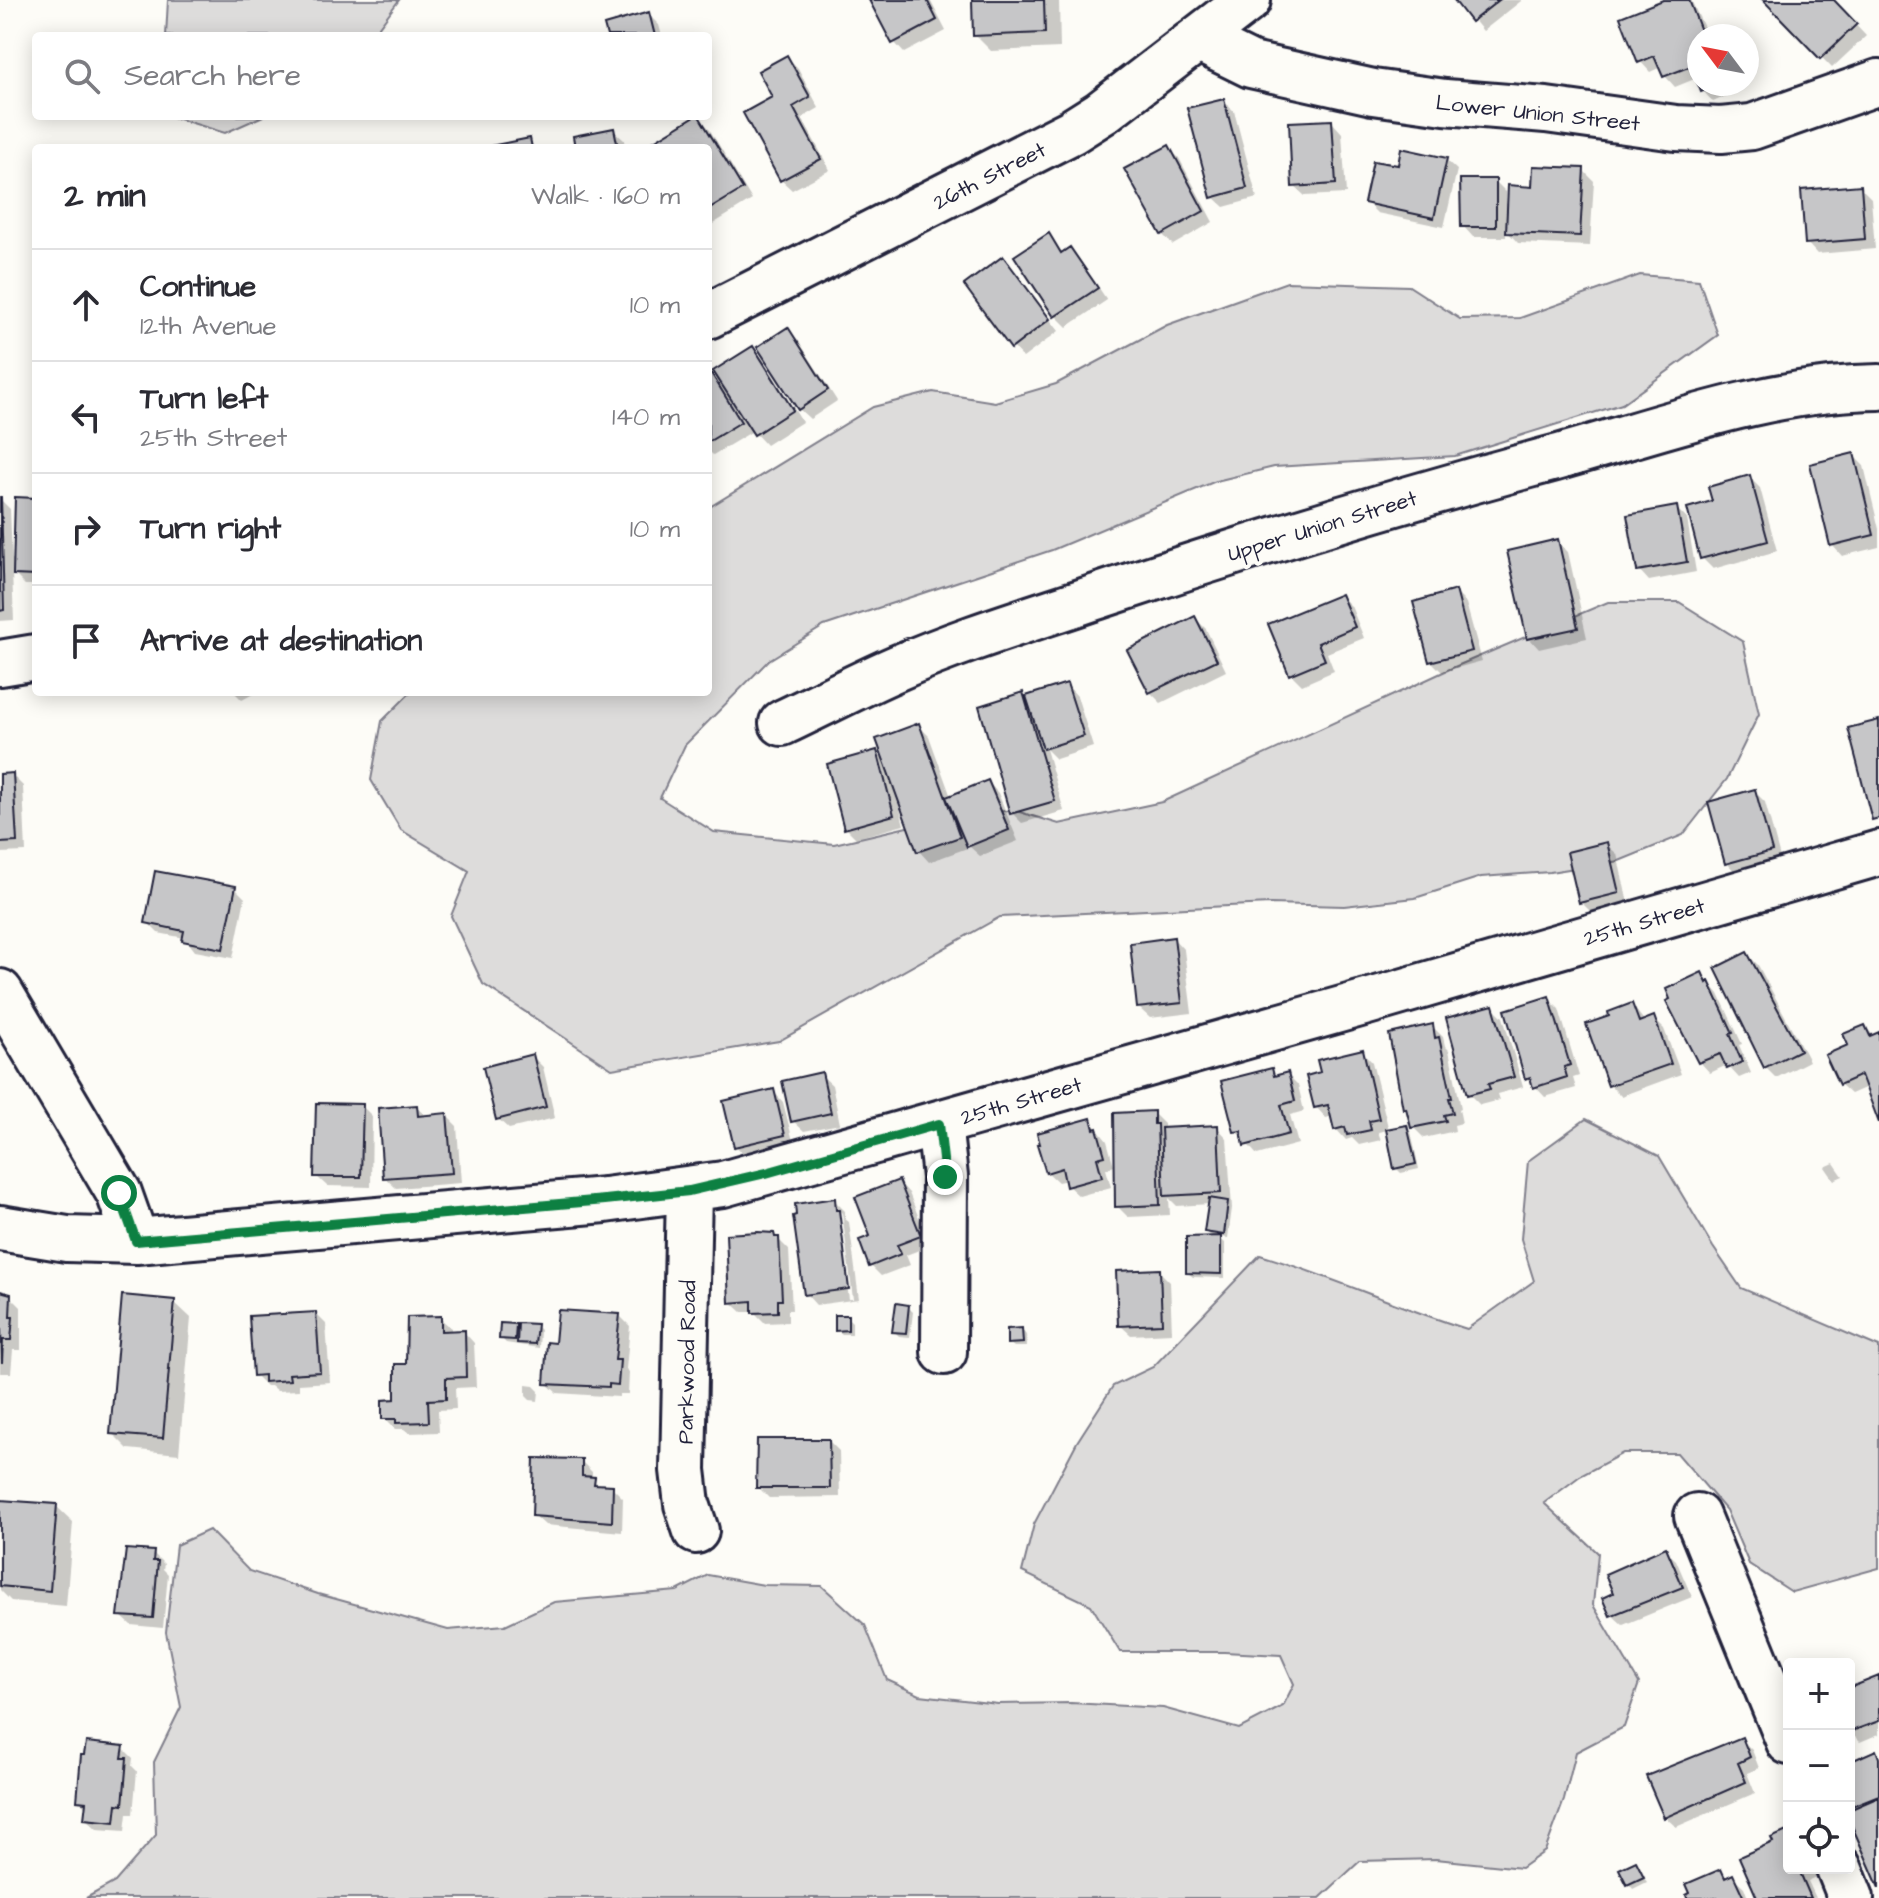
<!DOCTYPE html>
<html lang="en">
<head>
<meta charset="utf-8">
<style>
	:root { --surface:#fff; --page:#f7f7f7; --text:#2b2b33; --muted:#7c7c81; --line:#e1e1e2 }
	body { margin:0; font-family:"Architects Daughter",sans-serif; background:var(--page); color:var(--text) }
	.controls { position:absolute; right:24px; bottom:24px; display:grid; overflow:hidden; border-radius:8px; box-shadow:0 4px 20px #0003 }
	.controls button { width:72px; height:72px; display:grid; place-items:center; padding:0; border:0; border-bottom:2px solid var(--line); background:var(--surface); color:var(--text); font:40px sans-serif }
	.compass { position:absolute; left:1687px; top:24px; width:72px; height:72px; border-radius:50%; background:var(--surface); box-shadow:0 4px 20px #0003; rotate:302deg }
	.stop { position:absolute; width:24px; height:24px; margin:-18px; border:6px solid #0b8043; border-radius:50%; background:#fff }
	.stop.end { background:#0b8043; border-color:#fff; box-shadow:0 2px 8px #0008 }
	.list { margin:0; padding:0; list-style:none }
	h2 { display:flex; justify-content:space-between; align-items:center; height:104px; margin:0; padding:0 32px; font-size:34px }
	h2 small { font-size:26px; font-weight:400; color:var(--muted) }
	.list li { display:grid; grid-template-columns:52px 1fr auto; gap:24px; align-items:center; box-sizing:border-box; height:112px; padding:0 32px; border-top:2px solid var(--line) }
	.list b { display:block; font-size:30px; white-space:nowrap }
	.list p { margin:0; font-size:26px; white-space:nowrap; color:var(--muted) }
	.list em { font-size:26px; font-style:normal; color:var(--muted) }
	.icon { flex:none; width:44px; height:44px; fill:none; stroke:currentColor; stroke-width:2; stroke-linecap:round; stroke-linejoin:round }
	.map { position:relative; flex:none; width:1879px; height:1898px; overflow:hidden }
	.search { position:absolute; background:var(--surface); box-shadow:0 4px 20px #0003; left:32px; top:32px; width:680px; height:88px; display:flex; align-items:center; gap:20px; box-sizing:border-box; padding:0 28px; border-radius:8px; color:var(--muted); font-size:30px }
	.panel { position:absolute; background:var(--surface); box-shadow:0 4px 20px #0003; left:32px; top:144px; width:680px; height:552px; border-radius:8px }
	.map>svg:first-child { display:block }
	.green { fill:#dddcdb; stroke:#807f8b; stroke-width:2 }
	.shadow { fill:#0003; fill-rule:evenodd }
	.building { fill:#c6c6c8; stroke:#22223b; stroke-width:2 }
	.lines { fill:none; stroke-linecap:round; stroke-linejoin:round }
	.minor-casing { stroke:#22223b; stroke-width:50 }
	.minor { stroke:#fdfcf7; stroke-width:44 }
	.route { stroke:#0b8043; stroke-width:10 }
	.labels { text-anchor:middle; stroke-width:8; stroke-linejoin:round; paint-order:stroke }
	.street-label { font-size:22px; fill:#22223b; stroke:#fdfcf7 }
</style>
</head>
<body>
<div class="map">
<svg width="1879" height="1898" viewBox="0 0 1879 1898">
	<rect width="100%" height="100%" fill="#fdfcf7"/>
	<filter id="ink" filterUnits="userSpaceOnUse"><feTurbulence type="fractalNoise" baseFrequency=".0125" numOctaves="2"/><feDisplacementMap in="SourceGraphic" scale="16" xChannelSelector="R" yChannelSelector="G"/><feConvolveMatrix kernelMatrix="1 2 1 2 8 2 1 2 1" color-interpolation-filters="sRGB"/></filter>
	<g filter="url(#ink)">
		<path class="green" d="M168 0H399L372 36H166Z
			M169 116H263L225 133Z
			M1640 275 1699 280 1718 335 1622 404 1455 456 1274 467 1216 481 1052 550 824 626 769 660 685 745 660 798 714 832 834 844 950 817 1013 810 1059 824 1162 802 1452 668 1608 602H1679L1743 642 1759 714 1727 779 1683 835 1619 861 1550 872 1481 877 1415 898 1344 906 1270 904 1000 917 779 1041 612 1069 483 984 451 916 469 871 401 830 371 780 382 721 411 692H708V508L873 407 933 392 995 402 1056 384 1167 325 1287 282 1409 286 1460 319 1520 318Z
			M1586 1119 1659 1156 1713 1247 1741 1288 1879 1347V1568L1792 1592 1749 1564 1726 1510 1677 1453H1623L1580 1476 1544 1503 1598 1553 1593 1605 1639 1683 1624 1727 1576 1752 1564 1800 1545 1851 1521 1868 1436 1859 1360 1861 1320 1898H86L115 1882 156 1835 154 1762 181 1707 166 1632 176 1545 209 1530 249 1571 318 1594 448 1630 505 1625 554 1602 677 1591 708 1575 764 1585 822 1586 865 1625 887 1680 920 1695 998 1704 1071 1703 1163 1708 1239 1729 1283 1706 1294 1684 1281 1655 1224 1652H1120L1091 1605 1022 1572 1034 1524 1077 1442 1113 1386 1153 1367 1260 1255C1330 1276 1397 1307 1467 1329L1534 1281 1521 1239 1528 1161Z"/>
		<path class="shadow" d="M872 0H930L946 31 904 53 894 42Z
			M974 0H1059L1060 48 991 51 975 35Z
			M1457 0H1521V1L1483 31Z
			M1668 0H1691L1708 36H1699V82L1697 78 1675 87 1665 76 1661 67 1650 72 1640 61Z
			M1766 0H1832L1866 36 1832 68Z
			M648 14 659 25 662 36H609Z
			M787 57 798 68 819 108 802 118 830 170 792 190 781 180 775 98Z
			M1700 84H1727L1731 94 1713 102 1703 91Z
			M1223 101 1234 111 1257 198 1224 207 1213 197Z
			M698 117 708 127 752 200 708 227V148H650Z
			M1332 122 1342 133 1346 194 1305 196 1294 186Z
			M613 130 624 140 625 148H577Z
			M1168 148 1179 158 1213 222 1173 245 1162 234Z
			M1446 160 1457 170 1444 227 1377 213 1366 202 1399 168Z
			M1583 170 1594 181 1590 246 1518 243 1506 230V237H1473L1463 226 1495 181 1506 192V204H1509L1534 189Z
			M1860 187 1871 198 1875 249 1817 254 1807 243Z
			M1048 236 1063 254 1070 249 1080 260 1107 300 1067 327 1056 316 1017 257Z
			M1002 259 1059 331 1023 358 1013 347Z
			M787 329 798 340 837 401 810 419 799 409Z
			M752 349 763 359 802 422 766 445 753 431 713 455 708 450V369L719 381Z
			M1853 455 1864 466 1879 529V547L1842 556 1832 545Z
			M1749 477 1760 488 1777 551 1713 569 1702 558 1714 502Z
			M0 499 10 509 12 559H15L36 500V585H25L12 572 14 620 0 621Z
			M1677 509 1687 519 1696 572 1649 581 1639 570Z
			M1557 541 1568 552 1587 638 1539 649 1529 638Z
			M1456 593 1466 603 1482 661 1442 672 1431 661Z
			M1341 596 1351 606 1364 638 1327 653 1334 671 1302 685 1291 674Z
			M1195 618 1206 629 1226 671 1161 703 1150 692Z
			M1067 685 1077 696 1093 747 1056 759 1046 749 1064 811 1022 823 1012 813 1023 695 1027 698Z
			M234 692H257L242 700Z
			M919 726 929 736 951 797 988 782 998 793 1018 841 980 856 970 847 929 862 919 851 900 801H898L904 825 856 838 846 828 877 752 887 762Z
			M12 775 23 786 26 852 0 853V776Z
			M1754 791 1765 802 1781 861 1737 874 1727 863Z
			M1606 844 1617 854 1628 903 1592 913 1581 902Z
			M235 888 245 898 233 958 195 951 185 938 158 933 147 922Z
			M1174 939 1184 950 1192 1013 1150 1018 1139 1008Z
			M1747 954 1758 965 1809 1061 1776 1078 1765 1067Z
			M1702 974 1719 994 1742 1044 1739 1045 1751 1073 1739 1078 1727 1065 1710 1073 1700 1062Z
			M1549 999 1559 1009 1579 1076 1573 1078 1576 1088 1545 1097 1527 1078Z
			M1632 1005 1645 1022 1654 1019 1664 1029 1681 1074 1621 1096 1610 1085 1588 1025 1612 1017Z
			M1493 1007 1503 1017 1523 1087 1497 1094 1499 1100 1480 1105 1469 1094Z
			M1432 1026 1443 1037 1445 1046 1449 1050 1461 1108 1459 1109 1462 1123 1454 1125 1455 1131 1424 1138 1413 1127 1410 1112 1405 1108Z
			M1865 1027 1874 1036 1879 1034V1116L1867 1087 1851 1094 1840 1084 1850 1046Z
			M1362 1051 1372 1062 1389 1131 1406 1127 1411 1132 1419 1169 1401 1173 1396 1168 1388 1130 1378 1132 1381 1140 1359 1145 1352 1138 1346 1140 1336 1129 1333 1116 1326 1118 1316 1107 1322 1073Z
			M532 1056 543 1067 555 1118 509 1129 498 1119Z
			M1271 1070 1277 1077 1287 1074 1298 1085 1304 1111 1290 1115 1298 1144 1257 1155 1236 1131Z
			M821 1075 832 1085 840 1124 804 1131 793 1121Z
			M773 1091 783 1102 794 1145 746 1157 736 1146Z
			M362 1106 372 1116 371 1187 327 1186 316 1176Z
			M416 1107 427 1117 446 1115 457 1126 461 1183 396 1188 385 1178Z
			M1153 1113 1164 1124V1130L1217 1127 1227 1138 1232 1208 1228 1238 1219 1237 1225 1243V1278L1193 1277 1188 1273 1214 1239 1206 1231 1210 1204 1177 1206 1169 1198 1170 1215 1128 1217 1117 1206Z
			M1090 1120 1107 1141 1114 1166 1106 1169 1111 1187 1079 1196 1068 1186 1067 1180 1058 1182 1047 1172Z
			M1834 1163 1843 1176 1834 1180 1825 1167Z
			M899 1182 909 1193 930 1246 906 1255 910 1265 881 1276 870 1265 872 1238Z
			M834 1200 845 1211V1219L849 1222 859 1299 816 1305 806 1294ZM837 1208 842 1213 853 1299H849Z
			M774 1235 789 1250 792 1310H788V1322L765 1323 754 1312H742L731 1302Z
			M1159 1271 1170 1282 1172 1333 1131 1335 1120 1325Z
			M0 1293 10 1296 21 1307V1350H13L11 1373H0Z
			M174 1302 191 1318 179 1454 128 1449 112 1433Z
			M908 1307 913 1312 910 1337 899 1336 894 1331Z
			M316 1314 326 1324 330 1382 299 1384V1390L277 1391 271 1386H266L255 1375Z
			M620 1316 630 1326 626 1369 629 1372 628 1394H619V1397L557 1393 546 1383 557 1345Z
			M847 1317 852 1322V1334H842L837 1330Z
			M440 1318 451 1328V1332H464L474 1343 476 1387 455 1388 456 1409 438 1410 439 1432 409 1433 404 1429H395L384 1418 397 1401 408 1365Z
			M515 1326 520 1330 536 1326 540 1330 539 1348 506 1343 501 1338Z
			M1022 1330 1026 1335 1027 1347H1014L1009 1343Z
			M526 1385 534 1386 539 1391 538 1401 530 1400 526 1396Z
			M829 1441 839 1451 840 1497 769 1498 758 1487Z
			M581 1461 592 1472V1479L602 1487H612L623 1498 622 1532 545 1525 534 1515Z
			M0 1502 56 1506 73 1522 66 1606 11 1601 0 1590Z
			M1665 1550 1676 1560 1692 1597 1623 1625 1612 1615 1616 1594Z
			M153 1553 164 1564 163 1569 168 1574 163 1628 131 1625 120 1615Z
			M1879 1678V1734L1860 1742 1849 1731V1690Z
			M1741 1739 1752 1750 1759 1768 1747 1773 1755 1793 1676 1827 1665 1817Z
			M123 1748 133 1758 132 1766 137 1771 133 1814H127L125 1831 97 1829 86 1819 87 1808 79 1800Z
			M1875 1753 1879 1756V1883L1849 1816V1764Z
			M1789 1832V1868H1818L1821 1875 1808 1881 1816 1898H1759L1775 1843Z
			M1636 1864 1647 1882 1633 1889 1629 1884Z
			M1721 1871 1728 1879 1733 1877 1744 1887 1748 1898H1690Z"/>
		<path class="building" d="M869 0H927L937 20 892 44Z
			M972 0H1044L1045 33 973 36Z
			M1454 0H1499L1471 22Z
			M1663 0H1689L1703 36H1699V84H1721L1701 92 1691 66 1663 77 1654 56 1638 63 1620 17Z
			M1763 0H1834L1857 24 1820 59Z
			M649 12 655 36H607L604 25Z
			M787 55 810 97 793 107 821 159 780 181 743 113 772 97 758 71Z
			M1224 99 1247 188 1211 198 1187 108Z
			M695 116H699L743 189 708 210V148H648L646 146Z
			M1332 120 1336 184 1292 187 1289 122Z
			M614 128 618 148H575L573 136Z
			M530 138 532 148H490V146Z
			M1169 145 1204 211 1161 235 1124 169Z
			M1401 148 1447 158 1434 218 1364 203 1373 161 1398 165Z
			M1533 166 1584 168 1580 236 1506 233 1508 185 1532 187Z
			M1460 179H1496V227H1461Z
			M1861 185 1865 239 1805 244 1801 190Z
			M1049 233 1061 253 1070 247 1098 288 1054 317 1014 256Z
			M1003 256 1050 319 1011 349 964 285Z
			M788 327 828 390 798 410 757 347Z
			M753 346 793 410 754 435 713 371Z
			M708 368 741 422 708 442Z
			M1854 453 1874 535 1830 546 1810 464Z
			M1750 475 1768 541 1700 559 1687 508 1712 501 1708 487Z
			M1 497 4 610 0 611V497Z
			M15 497 36 498V576L13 575Z
			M1677 506 1687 562 1637 571 1627 515Z
			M1558 539 1578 628 1527 639 1507 551Z
			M1456 590 1472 651 1429 662 1413 602Z
			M1341 594 1355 627 1318 643 1325 660 1289 675 1268 624Z
			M1195 616 1217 660 1149 693 1127 650Z
			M1067 683 1084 736 1043 749 1026 696Z
			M1023 692 1055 801 1010 814 979 706Z
			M1879 720V818L1872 820 1848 728Z
			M919 723 960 837 917 852 876 739Z
			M877 750 894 815 844 829 827 764Z
			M13 773 17 842 0 843V774Z
			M988 780 1009 830 967 847 946 797Z
			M1755 789 1772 851 1725 864 1708 802Z
			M1607 842 1619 893 1579 903 1567 852Z
			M155 871 236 886 223 949 182 941 184 931 145 923Z
			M1174 937 1182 1003 1137 1008 1130 943Z
			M1747 952 1800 1050 1764 1068 1715 968Z
			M1702 972 1707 983 1709 981 1733 1033 1730 1034 1742 1062 1727 1069 1720 1054 1698 1063 1666 1001 1670 999 1666 989Z
			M1549 996 1570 1065 1564 1067 1567 1077 1533 1088 1530 1077 1525 1079 1505 1010Z
			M1632 1003 1639 1022 1654 1016 1671 1064 1608 1086 1586 1024 1609 1016 1608 1012Z
			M1493 1005 1514 1077 1488 1084 1490 1089 1467 1095 1446 1018Z
			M1433 1024 1435 1038 1439 1037 1452 1098H1449L1453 1113 1444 1115 1446 1121 1411 1128 1406 1108 1403 1109 1389 1034Z
			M1865 1025 1870 1036 1879 1032V1123L1861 1075 1839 1085 1825 1055 1848 1045 1843 1034Z
			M1363 1049 1379 1119 1369 1121 1371 1130 1347 1135 1345 1127 1334 1130 1328 1105 1314 1108 1306 1076 1320 1072 1317 1060Z
			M533 1054 546 1107 496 1120 483 1067Z
			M1272 1068 1274 1076 1288 1072 1295 1101 1281 1105 1289 1134 1244 1146 1241 1131 1234 1132 1221 1081Z
			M822 1072 831 1113 791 1122 782 1081Z
			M774 1089 785 1135 734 1147 723 1101Z
			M316 1103 363 1104 361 1177H314Z
			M417 1105 418 1116 447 1113 452 1173 383 1178 378 1108Z
			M1154 1111V1124H1157L1160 1205 1115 1207 1114 1113Z
			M1091 1118 1094 1129 1097 1128 1105 1156 1097 1158 1102 1177 1066 1187 1062 1168 1046 1173 1037 1144H1040L1037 1133Z
			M1218 1125 1221 1193 1164 1196 1161 1128Z
			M1407 1125 1416 1164 1394 1169 1386 1129Z
			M899 1180 921 1236 897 1245 901 1254 869 1267 859 1240 870 1236 855 1197Z
			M835 1198 836 1210H839L849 1289 804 1295 793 1216 796 1215 795 1204Z
			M1209 1198 1228 1201 1224 1235 1204 1232Z
			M758 1232 774 1233 775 1237H779L782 1300H778V1312L752 1313V1301L729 1303 726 1234Z
			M1221 1236V1274L1186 1273V1237Z
			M1160 1269 1162 1324 1118 1326 1116 1271Z
			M0 1291 11 1294 10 1317H13L11 1340H3L2 1363Z
			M122 1295 175 1300 163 1438 110 1434Z
			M896 1303 909 1305 906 1333 892 1332Z
			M558 1310 620 1314 615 1360H620L618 1385 609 1384V1387L544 1384 547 1342 555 1343Z
			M316 1312 320 1372 289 1374 290 1380 264 1382V1375L253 1376 249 1316Z
			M835 1315H848V1330L835 1331Z
			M441 1316V1331L465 1330 466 1377 446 1378V1399L428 1400 429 1422 396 1423V1419H382V1400L395 1399V1364H406L407 1317Z
			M500 1323 516 1324 515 1340 499 1339Z
			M518 1323 537 1324 535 1344 517 1343Z
			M1022 1328 1023 1343 1007 1344V1329Z
			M757 1439H829L830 1488H756Z
			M534 1458 582 1459V1476L595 1477 594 1484 613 1485 612 1522 532 1516Z
			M0 1500 57 1504 50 1591 0 1586Z
			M1666 1547 1683 1587 1610 1616 1602 1598 1613 1593 1605 1574Z
			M126 1549 154 1551 153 1561H158L153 1618 118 1616Z
			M1879 1676V1721L1849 1732V1688Z
			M1742 1737 1750 1757 1738 1763 1746 1782 1664 1818 1646 1776Z
			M86 1742 124 1746 122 1758H127L123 1805 117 1804 115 1822 84 1819 86 1802 77 1801 81 1755H84Z
			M1876 1750 1879 1758V1795L1849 1807V1762Z
			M1879 1797V1888L1849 1819V1810Z
			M1789 1830V1868H1803L1799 1870 1811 1898H1757L1739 1857 1773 1842 1771 1838Z
			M1636 1861 1644 1877 1627 1885 1619 1869Z
			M1721 1869 1725 1878 1733 1874 1744 1898H1687L1686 1895 1690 1893 1686 1884Z"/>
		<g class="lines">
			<g class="minor-casing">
				<path id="minor" d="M1198 39 1251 65 1373 92 1445 102 1546 110 1676 128 1721 130 1752 127 1879 82
					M708 316 1071 132 1101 113 1248 0
					M0 663 36 657
					M782 723C820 705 858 685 897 668 963 639 1034 618 1102 595 1252 545 1403 499 1555 458 1660 429 1768 388 1879 387
					M0 992 119 1193 136 1241
					M939 1124 945 1177 944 1352
					M689 1191 683 1470 687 1504 696 1531
					M0 1228 67 1239 136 1241 605 1200 723 1184 1367 1002 1879 853
					M1697 1516 1789 1742
					M1839 1868 1851 1898"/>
			</g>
			<use href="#minor" class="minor"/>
		</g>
	</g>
	<g class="lines" filter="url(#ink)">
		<path class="route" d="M119 1193 136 1241 605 1200 689 1191 766 1173 939 1124 945 1177"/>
	</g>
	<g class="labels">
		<g class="street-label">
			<text transform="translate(1538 112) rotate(6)" y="8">Lower Union Street</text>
			<text transform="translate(989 175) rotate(-27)" y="8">26th Street</text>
			<text transform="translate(1322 525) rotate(-17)" y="8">Upper Union Street</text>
			<text transform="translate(1644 921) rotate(-16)" y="8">25th Street</text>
			<text transform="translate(1021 1100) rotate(-16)" y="8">25th Street</text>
			<text transform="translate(686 1362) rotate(-89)" y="8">Parkwood Road</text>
		</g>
	</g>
</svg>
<div class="controls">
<button>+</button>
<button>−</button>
<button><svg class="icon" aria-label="locate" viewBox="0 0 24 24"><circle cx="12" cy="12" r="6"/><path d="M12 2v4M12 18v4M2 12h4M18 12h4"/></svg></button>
</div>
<svg class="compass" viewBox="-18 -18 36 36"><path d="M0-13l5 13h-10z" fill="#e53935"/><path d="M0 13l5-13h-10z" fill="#7c7c81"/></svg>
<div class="stop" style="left:119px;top:1193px"></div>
<div class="stop end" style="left:945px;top:1177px"></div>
<div class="search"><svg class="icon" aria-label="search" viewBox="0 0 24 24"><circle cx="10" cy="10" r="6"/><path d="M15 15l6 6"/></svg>Search here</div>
<section class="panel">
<h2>2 min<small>Walk · 160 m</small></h2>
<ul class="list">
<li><svg class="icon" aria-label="ahead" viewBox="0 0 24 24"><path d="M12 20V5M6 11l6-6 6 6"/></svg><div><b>Continue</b><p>12th Avenue</p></div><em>10 m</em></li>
<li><svg class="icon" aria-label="left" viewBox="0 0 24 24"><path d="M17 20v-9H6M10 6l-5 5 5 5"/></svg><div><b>Turn left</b><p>25th Street</p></div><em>140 m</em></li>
<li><svg class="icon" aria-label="right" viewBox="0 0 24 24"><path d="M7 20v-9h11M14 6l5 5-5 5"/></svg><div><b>Turn right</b></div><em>10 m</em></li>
<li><svg class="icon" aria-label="arrive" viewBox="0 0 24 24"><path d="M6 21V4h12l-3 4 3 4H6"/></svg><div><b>Arrive at destination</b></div></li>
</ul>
</section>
</div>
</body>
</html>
